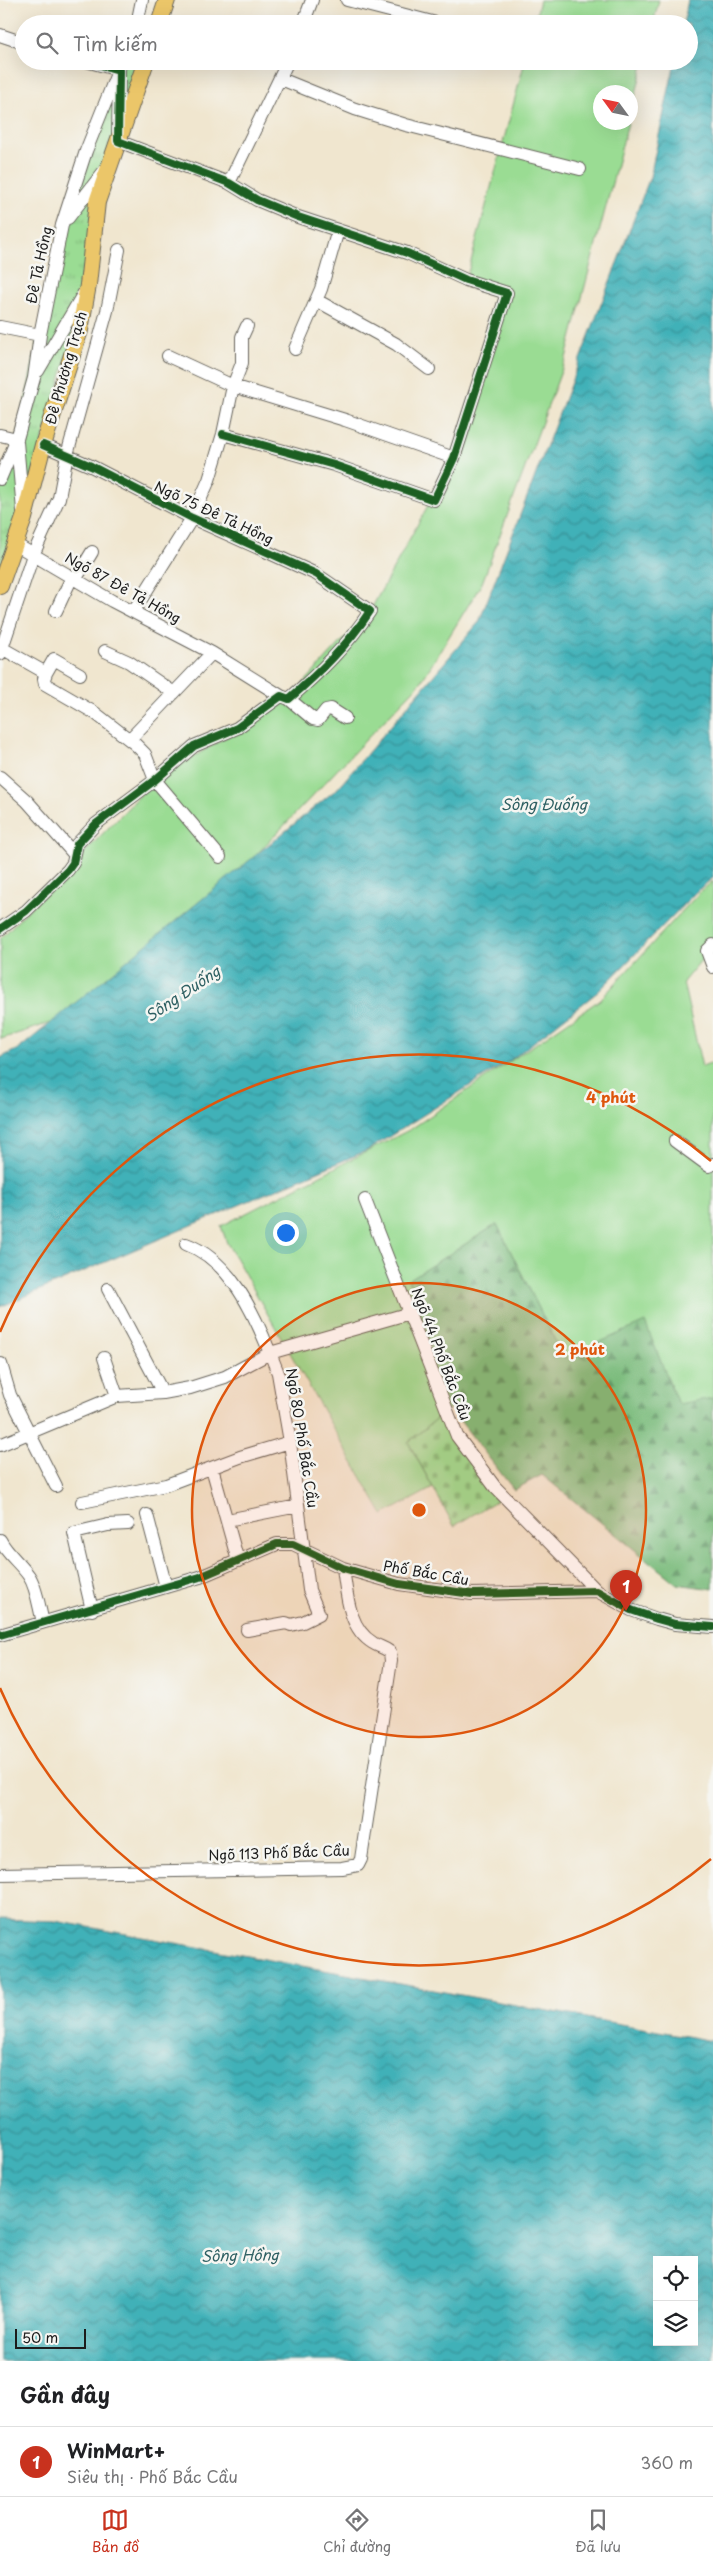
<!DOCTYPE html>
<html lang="vi">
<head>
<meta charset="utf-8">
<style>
	:root { --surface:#fff; --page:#f6f6f6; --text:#202124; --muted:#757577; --line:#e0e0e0; --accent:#c8321e }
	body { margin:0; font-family:"Playpen Sans",sans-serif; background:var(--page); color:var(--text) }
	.controls { position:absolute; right:15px; bottom:15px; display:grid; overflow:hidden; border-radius:0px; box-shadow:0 5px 20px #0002 }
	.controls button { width:45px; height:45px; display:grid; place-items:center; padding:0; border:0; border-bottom:1px solid var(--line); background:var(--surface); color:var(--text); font:25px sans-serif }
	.compass { position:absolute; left:593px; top:85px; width:45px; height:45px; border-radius:50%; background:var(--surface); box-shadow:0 5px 20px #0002; rotate:303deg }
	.scale { position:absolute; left:15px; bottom:12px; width:71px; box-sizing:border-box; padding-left:5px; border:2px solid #1c1c1c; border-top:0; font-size:14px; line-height:18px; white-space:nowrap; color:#1c1c1c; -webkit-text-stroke:4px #f6f6f2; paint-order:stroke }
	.you { position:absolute; left:285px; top:1232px; width:18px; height:18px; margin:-12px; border:4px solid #fff; border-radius:50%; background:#1a73e8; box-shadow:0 0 0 8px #1a73e833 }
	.badge { display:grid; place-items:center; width:32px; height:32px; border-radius:50%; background:var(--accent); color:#fff; font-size:16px; font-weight:700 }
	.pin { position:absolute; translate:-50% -41px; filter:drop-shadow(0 1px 2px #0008) }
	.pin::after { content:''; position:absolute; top:26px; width:18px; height:15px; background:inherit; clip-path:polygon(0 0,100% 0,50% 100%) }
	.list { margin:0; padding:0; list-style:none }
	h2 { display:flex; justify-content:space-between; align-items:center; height:65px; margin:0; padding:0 20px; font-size:21px }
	h2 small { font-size:16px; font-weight:400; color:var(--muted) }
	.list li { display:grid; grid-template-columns:32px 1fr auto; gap:15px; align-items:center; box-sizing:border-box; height:70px; padding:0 20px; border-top:1px solid var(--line) }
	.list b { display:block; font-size:19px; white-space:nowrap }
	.list p { margin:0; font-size:16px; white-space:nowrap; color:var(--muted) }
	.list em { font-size:16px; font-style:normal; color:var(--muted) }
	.icon { flex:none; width:28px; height:28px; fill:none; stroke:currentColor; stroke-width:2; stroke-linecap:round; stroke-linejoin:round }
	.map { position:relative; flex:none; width:713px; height:2361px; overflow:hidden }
	.search { position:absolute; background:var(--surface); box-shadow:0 5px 20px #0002; left:15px; right:15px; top:15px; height:55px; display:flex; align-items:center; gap:12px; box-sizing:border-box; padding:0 18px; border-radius:28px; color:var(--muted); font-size:19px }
	.sheet { height:135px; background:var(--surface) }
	nav { display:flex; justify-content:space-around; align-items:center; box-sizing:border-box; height:70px; border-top:1px solid var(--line); background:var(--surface); font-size:14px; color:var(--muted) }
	nav a { display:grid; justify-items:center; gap:2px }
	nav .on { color:var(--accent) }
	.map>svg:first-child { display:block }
	.grass { fill:url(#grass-tufts); stroke:#5b7c58 }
	.forest { fill:url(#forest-firs); stroke:#4c6c4c }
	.cemetery { fill:url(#cemetery-stones); stroke:#5b7c58 }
	.garden { fill:#9adc93; stroke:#5b7c58 }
	.water { fill:url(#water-waves); stroke:#2e666a; fill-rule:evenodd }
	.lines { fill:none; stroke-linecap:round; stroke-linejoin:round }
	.minor-casing { stroke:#66635b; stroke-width:14 }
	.major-casing { stroke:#66635b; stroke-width:18 }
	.minor { stroke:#fff; stroke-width:12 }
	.major { stroke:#ebc669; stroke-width:16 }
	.cycleway-casing { stroke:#f6f6f2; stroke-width:11 }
	.cycleway { stroke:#1b5e20; stroke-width:8 }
	.ring { fill:none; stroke:#de560d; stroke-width:2.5 }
	.labels { text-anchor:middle; stroke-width:5; stroke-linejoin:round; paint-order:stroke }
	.street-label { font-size:14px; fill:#1c1c1c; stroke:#f6f6f2 }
	.water-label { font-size:15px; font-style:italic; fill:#2d5f62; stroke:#f6f6f2 }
	.centre { fill:#de560d; stroke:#f6f6f2; stroke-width:2.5 }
	.ring-label { font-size:15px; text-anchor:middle; font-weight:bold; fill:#de560d; stroke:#f6f6f2; stroke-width:5; stroke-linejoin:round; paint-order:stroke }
</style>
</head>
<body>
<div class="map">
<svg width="713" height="2361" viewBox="0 0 713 2361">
	<defs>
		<pattern id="grass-tufts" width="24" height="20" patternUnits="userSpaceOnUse" patternTransform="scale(1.25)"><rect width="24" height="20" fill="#9adc93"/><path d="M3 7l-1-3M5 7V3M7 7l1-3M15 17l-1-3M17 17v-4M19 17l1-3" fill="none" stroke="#84bc7e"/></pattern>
		<pattern id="forest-firs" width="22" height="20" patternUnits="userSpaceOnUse" patternTransform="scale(1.25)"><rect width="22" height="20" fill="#7bbc7d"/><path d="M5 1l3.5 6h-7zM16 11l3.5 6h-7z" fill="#649866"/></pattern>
		<pattern id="cemetery-stones" width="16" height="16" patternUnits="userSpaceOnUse" patternTransform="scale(1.25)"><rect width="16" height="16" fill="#9adc93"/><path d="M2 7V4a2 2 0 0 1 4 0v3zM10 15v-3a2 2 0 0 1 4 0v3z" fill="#84bc7e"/></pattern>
		<pattern id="water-waves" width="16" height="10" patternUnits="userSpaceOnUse" patternTransform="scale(1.25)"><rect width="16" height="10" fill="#41b1b8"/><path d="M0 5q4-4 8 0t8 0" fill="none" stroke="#368f95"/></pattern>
	</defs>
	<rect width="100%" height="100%" fill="#f6f6f2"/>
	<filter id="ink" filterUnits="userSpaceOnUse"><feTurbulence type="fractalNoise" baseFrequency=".02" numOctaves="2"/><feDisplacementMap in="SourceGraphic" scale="10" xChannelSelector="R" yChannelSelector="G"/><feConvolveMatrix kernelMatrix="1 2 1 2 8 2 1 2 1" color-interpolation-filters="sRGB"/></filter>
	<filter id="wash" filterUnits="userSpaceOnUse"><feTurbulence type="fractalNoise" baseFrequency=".0096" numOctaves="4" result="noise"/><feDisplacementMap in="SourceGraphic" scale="20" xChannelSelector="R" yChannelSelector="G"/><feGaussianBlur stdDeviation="1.12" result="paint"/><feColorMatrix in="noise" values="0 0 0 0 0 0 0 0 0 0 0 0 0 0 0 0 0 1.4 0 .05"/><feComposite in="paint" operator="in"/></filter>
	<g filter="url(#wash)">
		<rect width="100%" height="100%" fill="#f0e6cf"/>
		<path class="grass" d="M122 61H145L112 160 88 285 0 586V480L17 439 62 225Z"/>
		<path class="forest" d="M497 1224 564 1358 645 1321 678 1403 713 1398V1589L677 1584 542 1475 514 1490 450 1408 408 1280Z"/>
		<path class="cemetery" d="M444 1413 501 1498 454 1526 408 1442Z"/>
		<path class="garden" d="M540 0H659L653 24H534Z
			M525 61H644L631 114 630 92H600V122L628 123 566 358 482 583 421 682 255 856 53 1022 1 1039 0 939 155 780 289 699 370 611 454 458 507 293 466 280Z
			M713 881V946L683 982 702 1067 713 1063V1398L678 1404 645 1322 564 1358 497 1224 408 1280 450 1408 408 1442 433 1488 383 1515 227 1243 221 1226 411 1129 601 999 700 892Z"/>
		<path class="water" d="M688 0H713V878L698 890 599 991 512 1059 368 1150 0 1307V1058L20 1048 338 788 479 622 650 177 675 61H689V24H683Z
			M0 1919 55 1921 713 2041V2361H0ZM657 2260H694V2342H657Z"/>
	</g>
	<g filter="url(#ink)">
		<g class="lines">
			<g class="minor-casing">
				<path id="minor" d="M347 0 440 24
					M137 24 142 0
					M303 24 312 0
					M0 35 24 43
					M86 61 119 70 118 141 229 183 257 200 298 217 407 253 466 280 507 293 454 458 434 500 334 465 223 434
					M281 79 355 109 406 125 580 169
					M229 183 288 61
					M68 218 105 170
					M316 300 396 344 429 369
					M0 327 40 335
					M295 349 321 289 338 230
					M168 356 233 386 345 420 454 458
					M38 371 85 291
					M0 435 17 439
					M17 442 23 511
					M0 479 17 439 34 378 40 335 62 225 86 151 122 61
					M15 544 112 601 212 653 281 696
					M75 580 92 552
					M56 611 72 577
					M133 612 192 518 209 480 223 434 233 386 242 363V337L247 326
					M0 647 46 673 44 679 45 684 95 713 135 744 145 754 155 780 220 857
					M105 651 129 662 174 693
					M0 654 33 555 59 498 67 455 107 311 119 250
					M46 673 54 659 80 674
					M289 699 313 719 318 720 326 710 331 709 345 718
					M130 739 212 653
					M0 777 27 801 74 854
					M0 929 26 911 68 870 73 863 77 844 96 824 155 780 194 746 237 728 281 696 289 699C320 672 348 645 370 611L316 574 192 518 91 466 43 445
					M713 945 707 951 713 967
					M675 1141 709 1166 713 1164
					M365 1200 457 1436 495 1487 597 1591
					M186 1244C230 1260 254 1313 270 1353L410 1313
					M108 1289 163 1393
					M104 1358 117 1396
					M1 1364 10 1395 56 1486
					M0 1445 117 1396 163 1393 190 1388 225 1377 270 1353 278 1373 290 1442 309 1590 319 1614 303 1622 291 1625 286 1623 247 1630
					M212 1468 238 1561
					M82 1502 166 1485 240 1457 290 1442
					M147 1515 166 1587
					M227 1520 298 1506
					M0 1540C7 1554 20 1563 29 1576 37 1588 39 1608 43 1622
					M92 1610 74 1533 108 1525 128 1524
					M0 1635 200 1577 277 1544H293L343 1568 399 1584 472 1594 597 1591 631 1610 657 1619 675 1624 713 1627
					M0 1874 342 1868 358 1865 361 1859 391 1661 390 1652C384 1647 379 1647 373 1643 348 1628 347 1594 343 1568"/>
			</g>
			<g class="major-casing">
				<path id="major" d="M159 24 167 0
					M0 586 24 518 43 445 80 330 88 285 97 202 146 61"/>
			</g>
			<use href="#minor" class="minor"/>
			<use href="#major" class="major"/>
			<g class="cycleway-casing">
				<path id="cycleway" d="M86 61 119 70 118 141 229 183 257 200 298 217 407 253 466 280 507 293 454 458 434 500 334 465 223 434
					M0 929 26 911 68 870 73 863 77 844 96 824 155 780 194 746 237 728 281 696 289 699C320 672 348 645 370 611L316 574 192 518 91 466 43 445
					M0 1635 200 1577 277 1544H293L343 1568 399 1584 472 1594 597 1591 631 1610 657 1619 675 1624 713 1627"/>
			</g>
			<use href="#cycleway" class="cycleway"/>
		</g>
	</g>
	<circle cx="419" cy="1510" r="227" fill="#de560d" fill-opacity=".12"/>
	<g class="ring">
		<circle cx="419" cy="1510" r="227"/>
		<path d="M711 1859A455 455 0 0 1 0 1688M0 1332A455 455 0 0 1 711 1161"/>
	</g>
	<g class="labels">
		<g class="street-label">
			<text transform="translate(39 265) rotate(-78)" y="5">Đê Tả Hồng</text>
			<text transform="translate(66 368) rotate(-74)" y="5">Đê Phương Trạch</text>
			<text transform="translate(214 513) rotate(25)" y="5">Ngõ 75 Đê Tả Hồng</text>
			<text transform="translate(123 588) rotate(29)" y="5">Ngõ 87 Đê Tả Hồng</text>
			<text transform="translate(441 1354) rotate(69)" y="5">Ngõ 44 Phố Bắc Cầu</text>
			<text transform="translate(302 1438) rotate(81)" y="5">Ngõ 80 Phố Bắc Cầu</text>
			<text transform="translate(426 1573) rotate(10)" y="5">Phố Bắc Cầu</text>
			<text transform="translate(279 1853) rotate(-2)" y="5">Ngõ 113 Phố Bắc Cầu</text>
		</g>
		<g class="water-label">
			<text x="544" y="810">Sông Đuống</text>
			<text transform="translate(183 994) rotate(-34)" y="5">Sông Đuống</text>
			<text transform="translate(240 2256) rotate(-1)" y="5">Sông Hồng</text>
		</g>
	</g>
	<circle cx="419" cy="1510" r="8" class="centre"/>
	<g class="ring-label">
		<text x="611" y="1103">4 phút</text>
		<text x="580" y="1355">2 phút</text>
	</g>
</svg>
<div class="controls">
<button><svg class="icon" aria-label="locate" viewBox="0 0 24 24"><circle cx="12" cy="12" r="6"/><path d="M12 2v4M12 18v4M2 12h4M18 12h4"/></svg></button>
<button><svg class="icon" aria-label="layers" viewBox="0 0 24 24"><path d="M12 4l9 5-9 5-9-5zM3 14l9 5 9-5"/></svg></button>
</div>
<svg class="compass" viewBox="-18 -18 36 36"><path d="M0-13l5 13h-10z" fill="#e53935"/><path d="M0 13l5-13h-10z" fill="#757577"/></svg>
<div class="scale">50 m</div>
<div class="you"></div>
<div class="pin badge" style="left:626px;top:1611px">1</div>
<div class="search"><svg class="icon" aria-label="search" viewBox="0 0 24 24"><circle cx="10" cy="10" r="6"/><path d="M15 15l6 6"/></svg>Tìm kiếm</div>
</div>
<section class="sheet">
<h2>Gần đây<small></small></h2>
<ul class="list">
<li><span class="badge">1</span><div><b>WinMart+</b><p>Siêu thị · Phố Bắc Cầu</p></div><em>360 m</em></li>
</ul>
</section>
<nav>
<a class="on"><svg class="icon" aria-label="map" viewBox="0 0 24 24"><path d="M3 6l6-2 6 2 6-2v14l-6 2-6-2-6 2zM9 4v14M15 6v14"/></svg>Bản đồ</a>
<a><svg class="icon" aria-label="directions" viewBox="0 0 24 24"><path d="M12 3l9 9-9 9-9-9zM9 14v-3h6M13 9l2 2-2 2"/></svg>Chỉ đường</a>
<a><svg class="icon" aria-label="saved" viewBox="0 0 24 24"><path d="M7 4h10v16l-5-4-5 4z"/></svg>Đã lưu</a>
</nav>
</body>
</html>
